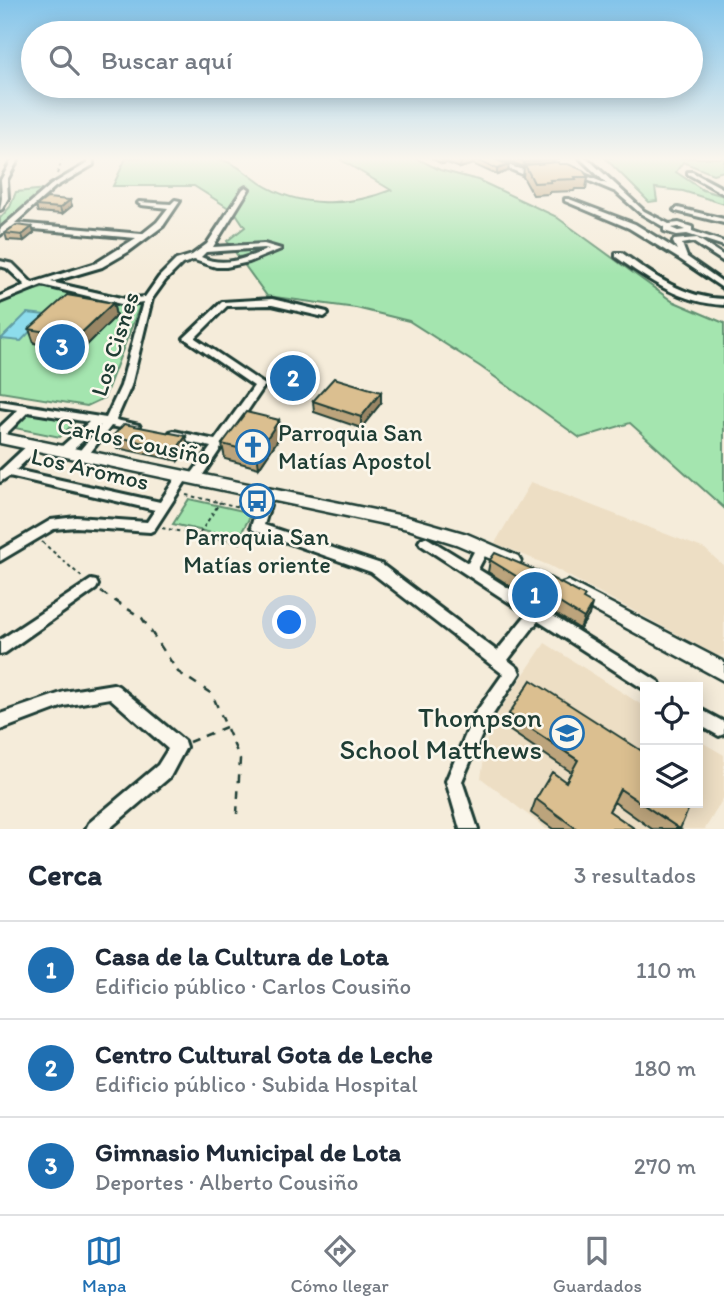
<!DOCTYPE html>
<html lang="es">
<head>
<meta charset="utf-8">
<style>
	:root { --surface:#fff; --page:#f2f2f3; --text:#1f2937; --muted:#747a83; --line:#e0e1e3; --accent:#1f6fb2 }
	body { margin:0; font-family:Itim,sans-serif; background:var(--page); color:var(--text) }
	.controls { position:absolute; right:21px; bottom:21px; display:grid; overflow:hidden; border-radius:0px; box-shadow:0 4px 18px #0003 }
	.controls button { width:63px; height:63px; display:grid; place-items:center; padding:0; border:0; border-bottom:2px solid var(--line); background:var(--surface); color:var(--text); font:35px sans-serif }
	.you { position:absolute; left:290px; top:623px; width:24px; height:24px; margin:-18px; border:5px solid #fff; border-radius:50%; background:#1a73e8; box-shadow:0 0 0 10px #1a73e833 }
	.badge { display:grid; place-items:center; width:46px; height:46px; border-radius:50%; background:var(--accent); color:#fff; font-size:23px; font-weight:700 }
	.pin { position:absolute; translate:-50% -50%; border:4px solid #fff; box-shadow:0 2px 7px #0006 }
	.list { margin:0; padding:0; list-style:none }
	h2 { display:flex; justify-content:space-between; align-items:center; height:91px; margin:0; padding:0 28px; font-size:30px }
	h2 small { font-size:23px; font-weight:400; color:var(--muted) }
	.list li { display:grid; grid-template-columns:46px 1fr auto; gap:21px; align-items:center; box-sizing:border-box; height:98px; padding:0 28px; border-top:2px solid var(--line) }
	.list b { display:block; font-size:26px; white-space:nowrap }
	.list p { margin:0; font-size:23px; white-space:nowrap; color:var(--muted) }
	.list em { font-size:23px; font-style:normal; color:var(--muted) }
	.icon { flex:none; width:38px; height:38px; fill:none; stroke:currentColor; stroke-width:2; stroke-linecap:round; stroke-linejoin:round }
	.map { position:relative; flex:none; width:724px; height:829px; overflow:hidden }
	.search { position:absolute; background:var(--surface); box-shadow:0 4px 18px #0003; left:21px; right:21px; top:21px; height:77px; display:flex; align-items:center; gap:18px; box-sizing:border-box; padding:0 24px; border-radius:38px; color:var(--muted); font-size:26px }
	.sheet { height:385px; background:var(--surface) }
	nav { display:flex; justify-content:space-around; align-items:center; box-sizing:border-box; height:98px; border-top:2px solid var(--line); background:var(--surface); font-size:19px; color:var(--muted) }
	nav a { display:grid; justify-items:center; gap:4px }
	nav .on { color:var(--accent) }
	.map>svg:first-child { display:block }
	.built { fill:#eddec4 }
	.green { fill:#a4e5af; stroke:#629172; stroke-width:2 }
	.water { fill:#8ddcec; stroke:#619ca2; stroke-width:2 }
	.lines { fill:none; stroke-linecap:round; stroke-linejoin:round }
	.minor-casing { stroke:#1f3d34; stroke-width:6 }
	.major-casing { stroke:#1f3d34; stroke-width:5 }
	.path-far1 { stroke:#1f3d34; stroke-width:2; stroke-dasharray:3.5 3.5; stroke-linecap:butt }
	.path { stroke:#1f3d34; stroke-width:2.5; stroke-dasharray:8 8; stroke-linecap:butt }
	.minor { fill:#fbf7ec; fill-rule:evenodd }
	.major { fill:#fbf7ec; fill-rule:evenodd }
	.wall { fill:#bca47c; stroke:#1f3d34; stroke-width:2 }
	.shaded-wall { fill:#998665; stroke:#1f3d34; stroke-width:2 }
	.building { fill:#dbbf90; stroke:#1f3d34; stroke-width:2 }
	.labels { text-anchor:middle; stroke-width:5; stroke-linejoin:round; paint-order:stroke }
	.street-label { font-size:24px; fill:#1f3d34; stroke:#fbf7ec }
	.poi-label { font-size:24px; fill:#1f3d34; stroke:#fbf7ec; text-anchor:start }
	.near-poi-label { font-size:28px; fill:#1f3d34; stroke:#fbf7ec; text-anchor:end }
</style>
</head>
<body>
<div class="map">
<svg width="724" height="829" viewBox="0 0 724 829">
	<rect width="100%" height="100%" fill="#f5ecda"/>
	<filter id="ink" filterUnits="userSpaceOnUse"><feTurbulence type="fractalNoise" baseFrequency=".0143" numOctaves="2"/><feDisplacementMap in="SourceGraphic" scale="14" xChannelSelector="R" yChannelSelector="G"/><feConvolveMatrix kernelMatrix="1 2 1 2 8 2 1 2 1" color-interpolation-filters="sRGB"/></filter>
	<g filter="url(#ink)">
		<path class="built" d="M531 482 705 549 724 566V655L718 656 550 566 495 543Z
			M545 643 645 707V803H698V740L724 755V797L705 829H546L481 778 489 726Z"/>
		<path class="green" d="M126 158C149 158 198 154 218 159 235 162 247 174 260 183 299 208 349 207 391 190L338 158H416L440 170 478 180 555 216 672 301 724 323V508L630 423 580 438 481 367 409 321 356 308 267 296 227 241 245 227 235 212 194 186H113Z
			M605 158H724V171L713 174 683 162 676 172 703 190 724 196V204L683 191 655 188 657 201 649 202Z
			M47 189 0 230V218L10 207 16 192Z
			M61 283 142 300 104 398 87 406 0 392V303L9 297Z
			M21 412 75 422 60 437 5 426Z
			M189 499 252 513 238 539 173 524Z"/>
		<path class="water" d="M27 313 46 315 21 341 1 339Z"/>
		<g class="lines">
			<g class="minor-casing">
				<path id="minor" d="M13 158H19L7 180 8 198 2 209 0 210 2 198 1 180Z
					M87 158H93V165L55 187 15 223 142 234 157 222 168 208 141 205 138 203 139 202 171 204 175 200 180 201 163 226 128 252 102 267 51 282 125 299 145 297 159 277 176 260 192 255 207 244 243 189 246 187 249 189 213 247 264 244 281 249 249 262 226 267H216L194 260 182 264 165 281 152 299 131 386 116 420 139 425 140 427 135 431 111 426 86 458 82 459 76 455 101 425 68 454 64 455 58 451 60 448 89 422 28 412 4 436 0 437V427L18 410 0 407V401L106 418 121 386 143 302 125 305 42 285 0 302V296L25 285 7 268 0 266V261L13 264 32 283 96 263 136 238 11 227 0 235V229L51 185 88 163ZM264 248 269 249C246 258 224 268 201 257L206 252Z
					M484 158C498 158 507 166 520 169 526 170 532 168 538 170L522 174Z
					M580 158H587L644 211 669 224 679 223 692 227V231L724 242V246L687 234 677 235 664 231V227L640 213 616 192 573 174V172H577L607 184ZM678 227 685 230 678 231 671 228Z
					M688 172H692L724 189V194L688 174Z
					M565 199H569L635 224 677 250 673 242 674 240 697 238 724 256V262L693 242 682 244 687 257 724 283V289L681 260 629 228 565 201Z
					M678 208 724 219V223L676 211 674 210Z
					M616 253H622C654 276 684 298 724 299V305C681 303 650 281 616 257Z
					M272 299 327 312 328 314 324 317 272 305 227 306 195 338 265 385 225 444 224 448H221L198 482H190L188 479 190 476 211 447 170 438 169 435 170 432 174 431 215 440 254 386 184 338 222 302Z
					M35 441 41 445 39 448 16 470 160 502 179 473H187L189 476 154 530 150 532 76 527 54 529 0 561V550L51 520 76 517 147 522 155 510 9 476 0 482V471L31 442Z
					M267 491 271 492 273 495 264 525 381 564 497 651 527 614 421 545 419 542 421 539 425 537 429 539 468 563 478 544 483 543 488 544 489 548 478 569 659 682 661 687H645V690L538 621 508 660 518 668 520 673 486 725 462 781 478 829H460L446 781 474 715 503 674 371 572 253 530 251 527 261 495 263 492Z
					M91 580 96 581 98 585 96 589 5 653 0 654V640Z
					M113 684 118 686 184 741 186 747 170 777 109 829H86L89 823 158 765 168 749 110 698 64 706 0 730V714L64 692Z
					M698 708 724 722V734L719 736 698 724Z"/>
			</g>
			<g class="major-casing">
				<path id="major" d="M0 433 408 517 467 534 518 556 521 561 518 566 512 568 456 544 408 529 0 443Z
					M568 581 724 662V681L562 593 559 588 562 583Z"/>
			</g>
			<path class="path-far1" d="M57 174 63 158
				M186 495 249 509
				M162 528 240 543 246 533
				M200 533 220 502
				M42 542 83 578"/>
			<path class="path" d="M101 592 142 618 178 672 212 694 240 759 237 814
				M189 742 226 727"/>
			<use href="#minor" class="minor"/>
			<use href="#major" class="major"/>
		</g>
		<path class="wall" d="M431 158H492L508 171 497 175 473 164 460 168 447 163 442 164Z
			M501 158H560L553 160V162L588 177 586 189H575L574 191 549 192V194L533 195 523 177 524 167Z
			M70 200 72 206 62 214 38 212 36 206Z
			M32 227 34 233 24 241 7 240 5 233Z
			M113 303 116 316 81 351 34 343 29 329Z
			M309 376 299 390 276 385 275 378Z
			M313 401 381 403 361 428 314 412Z
			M279 420 281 435 259 468 225 459 222 444Z
			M113 436 188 448 178 461 117 448Z
			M490 560 584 600 589 615 580 629 488 572Z
			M509 714 680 829H652L614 802 609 811 635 829H553L531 813 536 799 566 782 571 772 506 728Z"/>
		<path class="shaded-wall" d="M443 158H447V163L442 164Z
			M465 158H484L474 159 473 164 460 168 461 160Z
			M549 158H560L553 160 552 164 525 165 523 167 524 162Z
			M509 165 508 171 497 175V169Z
			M70 200 72 206 62 214 60 208Z
			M32 227 34 233 24 241 22 235Z
			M113 303 116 316 81 351 77 337Z
			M309 369V376L299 390 298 383Z
			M381 392V403L361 428V417Z
			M279 420 281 435 259 468 257 453Z
			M186 436 188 448 178 461 176 450Z
			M592 604 589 615 580 629 584 618Z"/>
		<path class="building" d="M492 158 509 165 497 169 474 159Z
			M516 158H553V159L524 162Z
			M558 162 559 164H568L583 170 588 177H575L576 179 550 180 551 182 534 183 525 165Z
			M47 198 70 200 60 208 36 206Z
			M16 225 32 227 22 235 5 233Z
			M67 295 113 303 77 337 29 329Z
			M287 363 309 369 298 383 275 378 281 366Z
			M334 378 381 392 361 417 313 401Z
			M246 412 279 420 257 453 222 444Z
			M124 424 186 436 176 450 113 436Z
			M495 553 542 573 585 596 583 599 592 604 584 618 490 560Z
			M531 680 645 753V803H691L680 829 620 789 609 811 635 829H577L536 799 552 772 566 782 578 760 509 714Z"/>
	</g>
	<linearGradient id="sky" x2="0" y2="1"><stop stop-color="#83c4ea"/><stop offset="0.58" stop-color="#faf6ee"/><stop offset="1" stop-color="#faf6ee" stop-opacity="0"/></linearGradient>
	<rect width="724" height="274" fill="url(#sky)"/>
	<defs>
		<g id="church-ring" transform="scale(1.75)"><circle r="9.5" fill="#fbf7ec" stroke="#1f6fb2" stroke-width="1.5"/><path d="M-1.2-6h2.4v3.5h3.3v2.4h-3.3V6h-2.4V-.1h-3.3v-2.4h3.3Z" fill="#1f6fb2"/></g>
		<g id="bus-ring" transform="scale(1.75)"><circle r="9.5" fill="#fbf7ec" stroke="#1f6fb2" stroke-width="1.5"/><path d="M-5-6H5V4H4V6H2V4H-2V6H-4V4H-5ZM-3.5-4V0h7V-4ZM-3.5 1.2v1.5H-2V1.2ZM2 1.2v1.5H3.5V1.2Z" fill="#1f6fb2"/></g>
		<g id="school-ring" transform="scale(1.75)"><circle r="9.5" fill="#fbf7ec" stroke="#1f6fb2" stroke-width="1.5"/><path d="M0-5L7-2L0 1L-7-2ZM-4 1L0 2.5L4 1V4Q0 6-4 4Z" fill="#1f6fb2"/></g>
	</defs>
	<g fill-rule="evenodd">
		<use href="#church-ring" x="253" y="447"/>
		<use href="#bus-ring" x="257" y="501"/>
		<use href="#school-ring" x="567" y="733"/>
	</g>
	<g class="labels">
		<g class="street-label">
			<text transform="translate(115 344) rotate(-72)" y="8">Los Cisnes</text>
			<text transform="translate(134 441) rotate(12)" y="8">Carlos Cousiño</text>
			<text transform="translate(90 469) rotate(13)" y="8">Los Aromos</text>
		</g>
		<g class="poi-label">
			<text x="278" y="441">Parroquia San<tspan x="278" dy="28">Matías Apostol</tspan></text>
			<text x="257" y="545" text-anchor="middle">Parroquia San<tspan x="257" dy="28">Matías oriente</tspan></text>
		</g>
		<g class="near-poi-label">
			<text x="542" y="727">Thompson<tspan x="542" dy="32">School Matthews</tspan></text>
		</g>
	</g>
</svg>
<div class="controls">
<button><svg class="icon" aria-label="locate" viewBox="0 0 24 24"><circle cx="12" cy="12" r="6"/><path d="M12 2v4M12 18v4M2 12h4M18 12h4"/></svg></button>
<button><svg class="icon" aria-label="layers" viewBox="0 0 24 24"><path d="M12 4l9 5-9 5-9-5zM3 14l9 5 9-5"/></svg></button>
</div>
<div class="you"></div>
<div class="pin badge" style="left:535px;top:595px">1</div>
<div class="pin badge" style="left:293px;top:378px">2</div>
<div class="pin badge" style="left:62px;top:347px">3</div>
<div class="search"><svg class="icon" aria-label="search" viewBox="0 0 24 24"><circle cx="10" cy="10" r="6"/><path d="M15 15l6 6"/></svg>Buscar aquí</div>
</div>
<section class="sheet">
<h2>Cerca<small>3 resultados</small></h2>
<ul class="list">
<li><span class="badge">1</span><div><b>Casa de la Cultura de Lota</b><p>Edificio público · Carlos Cousiño</p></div><em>110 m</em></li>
<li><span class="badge">2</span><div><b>Centro Cultural Gota de Leche</b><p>Edificio público · Subida Hospital</p></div><em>180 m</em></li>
<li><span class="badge">3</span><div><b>Gimnasio Municipal de Lota</b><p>Deportes · Alberto Cousiño</p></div><em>270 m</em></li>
</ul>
</section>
<nav>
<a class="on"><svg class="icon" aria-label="map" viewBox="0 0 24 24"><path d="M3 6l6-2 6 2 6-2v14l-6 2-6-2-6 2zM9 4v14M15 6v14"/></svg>Mapa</a>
<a><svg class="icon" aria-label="directions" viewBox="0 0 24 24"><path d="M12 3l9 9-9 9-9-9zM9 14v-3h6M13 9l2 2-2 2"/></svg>Cómo llegar</a>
<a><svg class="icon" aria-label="saved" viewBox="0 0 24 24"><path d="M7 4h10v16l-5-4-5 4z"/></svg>Guardados</a>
</nav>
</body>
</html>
